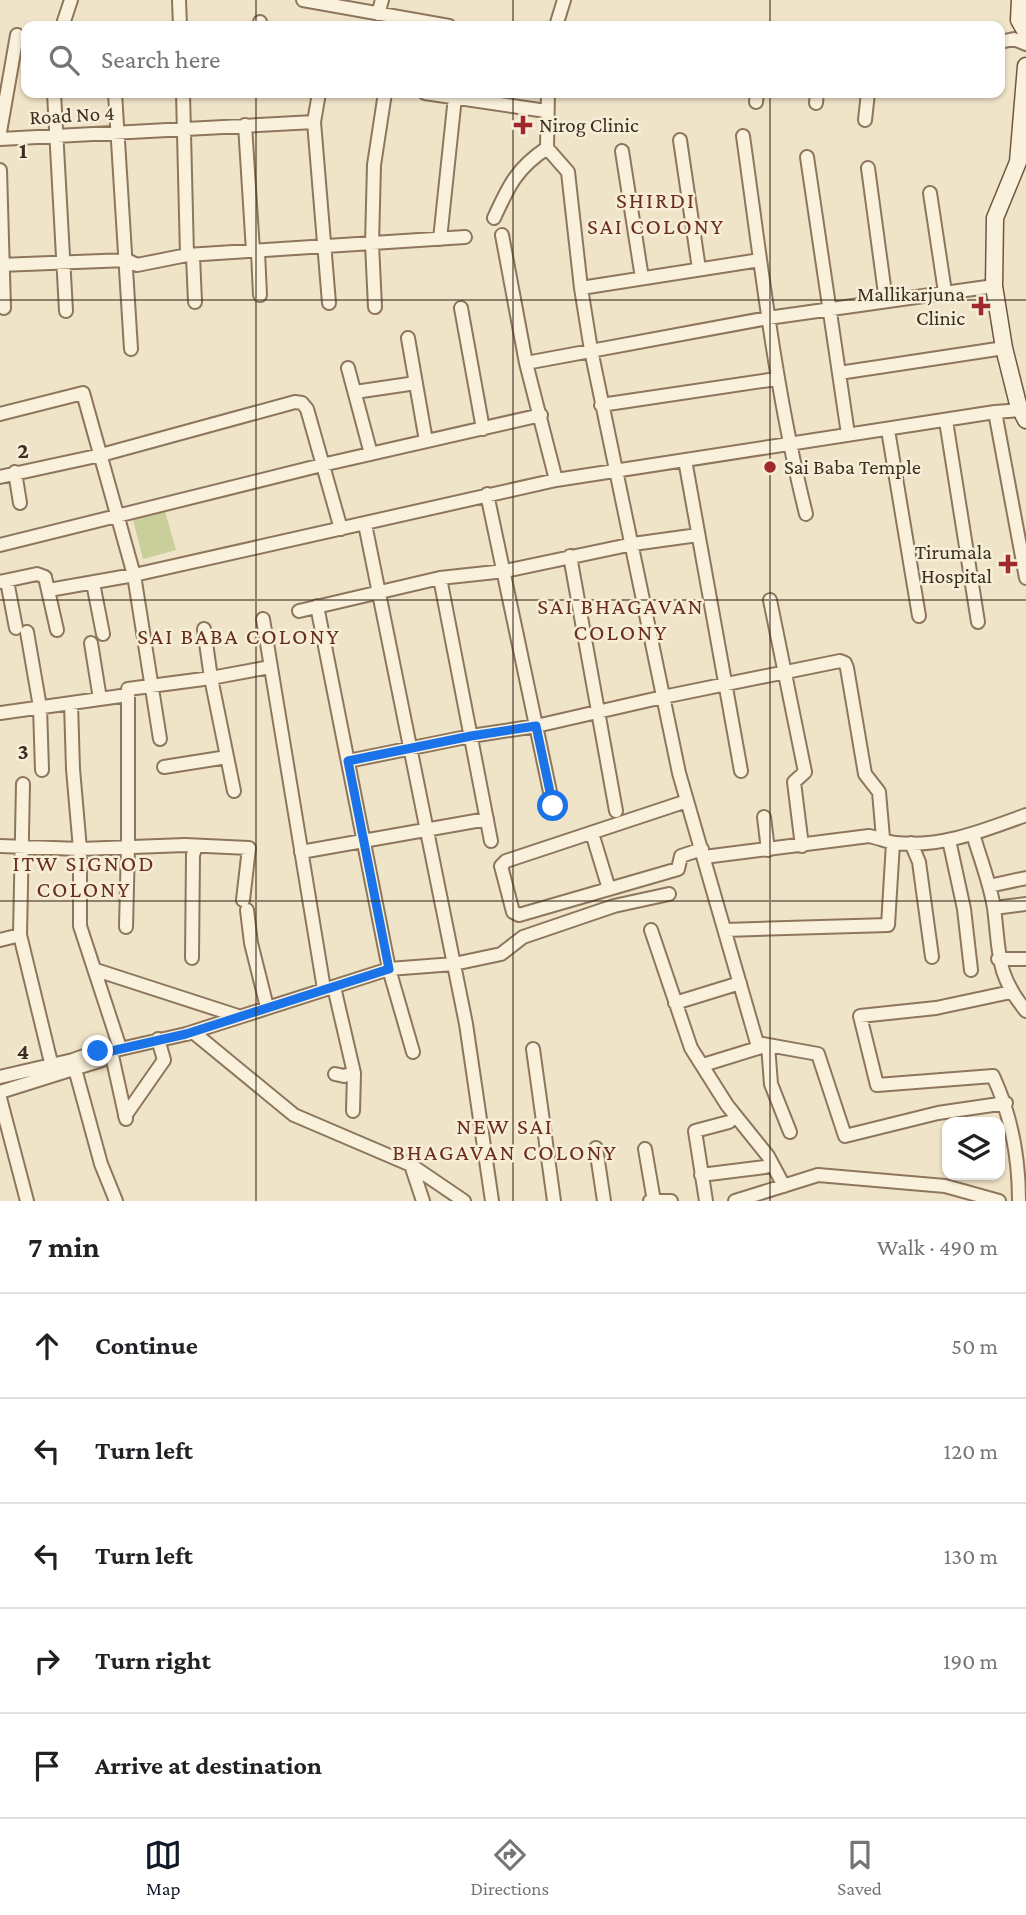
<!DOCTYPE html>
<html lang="en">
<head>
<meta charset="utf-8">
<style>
	:root { --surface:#fff; --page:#f6f6f6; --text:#202124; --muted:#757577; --line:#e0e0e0; --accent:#111827 }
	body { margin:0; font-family:"Crimson Pro",serif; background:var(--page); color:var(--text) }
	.controls { position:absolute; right:21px; bottom:21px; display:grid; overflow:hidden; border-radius:14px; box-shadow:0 2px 5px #0004 }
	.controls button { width:63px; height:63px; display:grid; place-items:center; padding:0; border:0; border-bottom:2px solid var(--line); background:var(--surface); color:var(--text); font:35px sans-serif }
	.stop { position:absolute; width:21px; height:21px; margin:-16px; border:5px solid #1a73e8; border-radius:50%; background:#fff }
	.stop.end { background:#1a73e8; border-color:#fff; box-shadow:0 2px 7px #0008 }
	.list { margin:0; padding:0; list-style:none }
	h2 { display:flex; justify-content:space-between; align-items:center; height:91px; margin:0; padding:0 28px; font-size:30px }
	h2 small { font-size:23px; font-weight:400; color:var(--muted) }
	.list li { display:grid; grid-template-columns:46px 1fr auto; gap:21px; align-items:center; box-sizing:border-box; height:105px; padding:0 28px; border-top:2px solid var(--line) }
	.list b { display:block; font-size:26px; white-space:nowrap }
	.list em { font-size:23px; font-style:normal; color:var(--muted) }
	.icon { flex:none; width:38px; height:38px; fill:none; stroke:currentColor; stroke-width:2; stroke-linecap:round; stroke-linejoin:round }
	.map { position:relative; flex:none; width:1026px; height:1201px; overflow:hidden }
	.search { position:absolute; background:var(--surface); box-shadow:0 2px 5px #0004; left:21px; right:21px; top:21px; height:77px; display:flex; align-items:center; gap:18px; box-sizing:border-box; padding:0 24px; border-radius:14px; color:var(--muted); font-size:26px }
	.sheet { height:616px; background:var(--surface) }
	nav { display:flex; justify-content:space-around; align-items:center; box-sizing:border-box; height:98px; border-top:2px solid var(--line); background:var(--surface); font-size:19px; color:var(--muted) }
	nav a { display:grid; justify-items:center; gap:4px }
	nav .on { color:var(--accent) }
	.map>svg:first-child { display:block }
	.green { fill:#c9cf9b }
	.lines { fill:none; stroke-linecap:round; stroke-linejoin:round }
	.street-casing { stroke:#8d765c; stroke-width:16 }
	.secondary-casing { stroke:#6f573f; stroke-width:19 }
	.street { stroke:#faf1dc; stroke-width:12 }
	.secondary { stroke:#faf1dc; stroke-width:16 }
	.route { stroke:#1a73e8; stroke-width:9 }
	.grid { fill:none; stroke:#3d2e20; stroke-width:2; stroke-opacity:0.55 }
	.poi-dot { fill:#9e2a2b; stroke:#f7eed8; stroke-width:2.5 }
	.labels { text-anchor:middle; stroke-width:5; stroke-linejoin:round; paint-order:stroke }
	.street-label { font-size:21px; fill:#3d2e20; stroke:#f7eed8 }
	.poi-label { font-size:21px; fill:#3d2e20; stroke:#f7eed8; text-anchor:start }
	.neighbourhood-label { font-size:23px; letter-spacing:2px; fill:#6b2e1e; stroke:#f7eed8 }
	.grid-label { font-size:23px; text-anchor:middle; font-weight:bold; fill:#3d2e20; stroke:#f7eed8; stroke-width:5; stroke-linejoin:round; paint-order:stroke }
</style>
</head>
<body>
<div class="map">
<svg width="1026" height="1201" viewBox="0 0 1026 1201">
	<rect width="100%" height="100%" fill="#f0e4c8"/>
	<path class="green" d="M165 511 176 550 143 559 133 520Z"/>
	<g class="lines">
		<g class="street-casing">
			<path id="street" d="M179 0 180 26
				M303 0 449 26
				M378 14 382 0
				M64 21 71 0
				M260 26V22
				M556 26 564 0
				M1000 42 1014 39 1026 44
				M54 93 66 311
				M115 93 131 349
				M183 93 187 255
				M319 93 314 122 329 303
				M425 93 546 111
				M548 93 547 148 568 172 581 288 591 350 679 773 757 1043 818 1054 845 1136 938 1113 1006 1103
				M756 102 757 93
				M816 103 817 93
				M865 120 868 93
				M245 125 253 251
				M0 132 17 35
				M743 136C761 263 775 390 806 514
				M0 139 314 122
				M680 140 699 269
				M622 151 642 278
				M807 157 848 434
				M868 168 886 301
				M0 170 4 308
				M930 193 945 292
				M494 218C509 185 517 168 547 148
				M502 235 526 363 556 480
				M440 239 455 97
				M258 252 260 295
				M193 256 195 302
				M0 265 127 260 137 265 187 255 465 237
				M581 288 760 260
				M375 307 372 244 374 165 385 93
				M461 308 483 429
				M408 338 426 441
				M526 363 768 318 994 286
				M348 368 371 454
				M839 373 1004 348
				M355 392 416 383
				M601 405 776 379
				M995 412 1026 578
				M0 414 83 393 134 575 160 739
				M946 421 978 622
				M888 430 919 616
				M685 460 741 771
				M15 472 20 503
				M0 477 101 455 295 402 302 403 307 409 341 529
				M487 494 553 806
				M365 524 466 1024 492 1201
				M0 545 322 465 541 415
				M570 556 616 811
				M440 578 491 841
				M7 581 16 628
				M0 582 37 574 45 577 57 630
				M93 583 103 634
				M49 590 134 575 556 480 995 412 1021 410
				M770 600 805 772 794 782 802 846
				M317 606 389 969 413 1052
				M299 611 440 578 505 571 633 544 698 535
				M263 619 324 989
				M204 629 211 678 234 791
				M27 632 40 707 42 770
				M91 643 100 699
				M71 703 73 769 80 849V926L120 1048
				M0 713 128 695
				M348 761 471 736 536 726 663 697 840 661 845 663 847 668 865 774 879 792 883 838
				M164 767 227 757
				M23 784 20 935 54 1075
				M687 801 506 861 501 866 513 912 519 915 678 869 681 856 702 849
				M764 817 768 850
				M592 833 609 889
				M973 834C980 858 990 883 994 908 1000 953 995 973 1026 1011
				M949 840 964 909 971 970
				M911 843 919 862 932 957
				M0 846 80 849 185 845 249 848 243 900
				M301 852 487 819
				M704 857 869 836C879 838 887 842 896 843 941 848 985 830 1026 815
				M989 886 1026 878
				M994 908 1026 904
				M247 910 251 943 267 1007
				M126 927 128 846V689L211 678 270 667
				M651 930 691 1048 727 1105 768 1156 784 1186
				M725 930 888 925 893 843
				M0 940 20 935
				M192 958 193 855 196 846
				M998 959H1026
				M96 970 238 1016
				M334 987 354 1073 353 1111
				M1011 992 936 1008 860 1016 877 1085 993 1076C1012 1117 1019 1157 1019 1201
				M675 1003 740 983
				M187 1034 193 1032 294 1115 411 1165 464 1201
				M533 1049 554 1201
				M111 1051 126 1119
				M703 1065 768 1045 771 1084 790 1132
				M75 1069 101 1164 116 1201
				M335 1074 344 1076 354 1073
				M0 1077 73 1060 98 1051 107 1052 186 1034 389 969 454 964 501 954 523 937 614 906 669 894
				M0 1092 102 1060 107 1052
				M0 1098 27 1201
				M125 1116 164 1060 158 1039
				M596 1148 604 1201
				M645 1149 654 1201
				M411 1165 423 1201
				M701 1175 765 1167
				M650 1201H671
				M706 1201 695 1131 729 1122
				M735 1201 818 1175 945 1186 999 1201"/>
		</g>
		<g class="secondary-casing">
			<path id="secondary" d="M1020 0 1019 20 1026 32
				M1026 66 1018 162 995 218 994 286 1004 348 1018 404 1026 420"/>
		</g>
		<use href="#street" class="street"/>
		<use href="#secondary" class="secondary"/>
	</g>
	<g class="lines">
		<path class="route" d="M98 1051 107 1052 186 1034 389 969 348 761 471 736 536 726 553 806"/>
	</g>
	<path class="grid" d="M256 0V26M513 0V26M770 0V26M256 93V1201M513 93V1201M770 93V1201M0 300H1026M0 600H1026M0 901H1026"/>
	<g class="poi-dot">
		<path d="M519.5 114.5h7v7h7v7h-7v7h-7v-7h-7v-7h7z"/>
		<path d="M977.5 295.5h7v7h7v7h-7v7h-7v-7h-7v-7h7z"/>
		<circle cx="770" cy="467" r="7"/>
		<path d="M1004.5 553.5h7v7h7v7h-7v7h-7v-7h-7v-7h7z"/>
	</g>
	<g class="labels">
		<g class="street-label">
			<text transform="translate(72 115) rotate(-3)" y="7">Road No 4</text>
		</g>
		<g class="poi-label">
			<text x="539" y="132">Nirog Clinic</text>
			<text x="965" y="301" text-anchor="end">Mallikarjuna<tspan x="965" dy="24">Clinic</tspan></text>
			<text x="784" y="474">Sai Baba Temple</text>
			<text x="992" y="559" text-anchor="end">Tirumala<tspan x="992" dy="24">Hospital</tspan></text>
		</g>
		<g class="neighbourhood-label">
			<text x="656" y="208">SHIRDI<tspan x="656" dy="26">SAI COLONY</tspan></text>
			<text x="621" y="614">SAI BHAGAVAN<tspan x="621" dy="26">COLONY</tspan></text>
			<text x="239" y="644">SAI BABA COLONY</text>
			<text x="84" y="871">ITW SIGNOD<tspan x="84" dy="26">COLONY</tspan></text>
			<text x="505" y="1134">NEW SAI<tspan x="505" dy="26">BHAGAVAN COLONY</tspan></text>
		</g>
	</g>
	<g class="grid-label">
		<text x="23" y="158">1</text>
		<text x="23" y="458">2</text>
		<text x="23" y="759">3</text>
		<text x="23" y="1059">4</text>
	</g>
</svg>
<div class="controls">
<button><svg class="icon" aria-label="layers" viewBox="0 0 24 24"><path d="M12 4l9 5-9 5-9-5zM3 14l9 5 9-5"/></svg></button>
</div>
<div class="stop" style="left:553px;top:806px"></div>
<div class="stop end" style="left:98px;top:1051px"></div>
<div class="search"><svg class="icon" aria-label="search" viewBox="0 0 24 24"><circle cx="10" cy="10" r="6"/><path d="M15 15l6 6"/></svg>Search here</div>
</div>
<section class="sheet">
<h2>7 min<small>Walk · 490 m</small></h2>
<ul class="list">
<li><svg class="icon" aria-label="ahead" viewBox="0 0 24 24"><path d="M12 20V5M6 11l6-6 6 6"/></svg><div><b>Continue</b></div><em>50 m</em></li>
<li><svg class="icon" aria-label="left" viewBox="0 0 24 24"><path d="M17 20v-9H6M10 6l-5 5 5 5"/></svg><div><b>Turn left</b></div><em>120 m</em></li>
<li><svg class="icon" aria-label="left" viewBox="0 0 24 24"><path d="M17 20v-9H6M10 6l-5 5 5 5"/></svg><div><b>Turn left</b></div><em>130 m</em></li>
<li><svg class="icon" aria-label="right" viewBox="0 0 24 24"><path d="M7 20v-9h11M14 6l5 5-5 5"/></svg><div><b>Turn right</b></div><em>190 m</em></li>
<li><svg class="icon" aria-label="arrive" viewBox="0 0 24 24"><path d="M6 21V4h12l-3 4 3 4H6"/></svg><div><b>Arrive at destination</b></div></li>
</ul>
</section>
<nav>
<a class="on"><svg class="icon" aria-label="map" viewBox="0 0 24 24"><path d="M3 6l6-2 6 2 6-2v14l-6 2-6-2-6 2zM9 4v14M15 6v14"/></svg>Map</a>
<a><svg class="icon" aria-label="directions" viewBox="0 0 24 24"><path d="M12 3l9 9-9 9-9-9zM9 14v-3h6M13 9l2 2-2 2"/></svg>Directions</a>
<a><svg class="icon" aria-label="saved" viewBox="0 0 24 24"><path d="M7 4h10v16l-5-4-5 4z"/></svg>Saved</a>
</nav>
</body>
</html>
